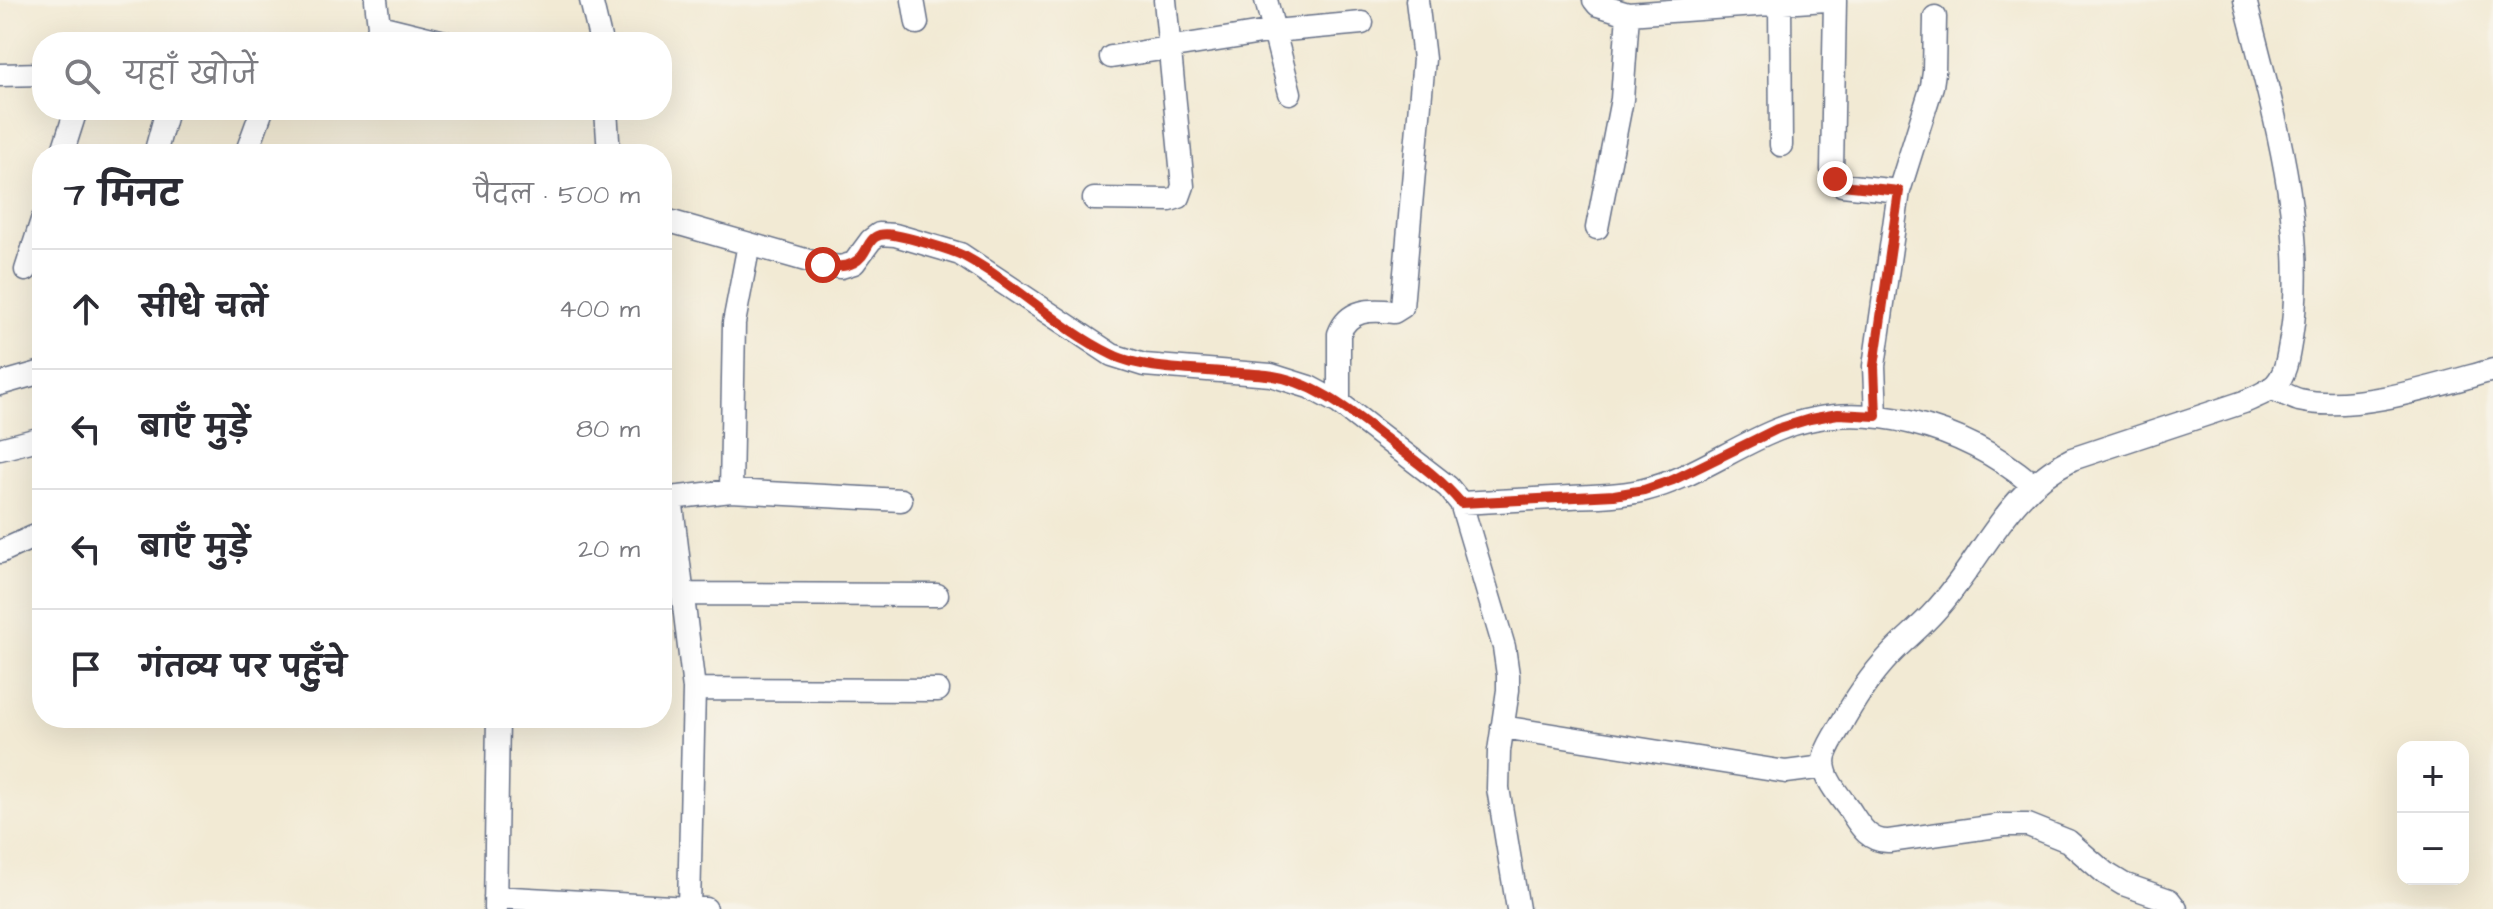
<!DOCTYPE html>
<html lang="hi">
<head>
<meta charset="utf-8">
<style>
	:root { --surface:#fff; --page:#f2f2f3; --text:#2b2b33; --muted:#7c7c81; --line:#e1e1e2 }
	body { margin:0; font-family:"Architects Daughter","Playpen Sans Deva",sans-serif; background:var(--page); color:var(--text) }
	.controls { position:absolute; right:24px; bottom:24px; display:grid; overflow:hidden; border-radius:16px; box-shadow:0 8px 32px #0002 }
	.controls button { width:72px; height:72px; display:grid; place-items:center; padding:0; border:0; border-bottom:2px solid var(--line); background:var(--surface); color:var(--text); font:40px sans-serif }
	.stop { position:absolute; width:24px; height:24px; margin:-18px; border:6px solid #c8321e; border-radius:50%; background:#fff }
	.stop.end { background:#c8321e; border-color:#fff; box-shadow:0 2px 8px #0008 }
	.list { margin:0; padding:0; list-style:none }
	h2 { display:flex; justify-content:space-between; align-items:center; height:104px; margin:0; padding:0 32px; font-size:34px }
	h2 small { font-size:26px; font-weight:400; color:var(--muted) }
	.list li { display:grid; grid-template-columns:52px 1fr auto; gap:24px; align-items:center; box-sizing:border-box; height:120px; padding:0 32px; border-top:2px solid var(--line) }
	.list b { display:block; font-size:30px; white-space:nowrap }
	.list em { font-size:26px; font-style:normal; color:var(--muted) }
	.icon { flex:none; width:44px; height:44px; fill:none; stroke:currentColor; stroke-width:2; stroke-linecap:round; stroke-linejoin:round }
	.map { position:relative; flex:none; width:2493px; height:909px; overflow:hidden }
	.search { position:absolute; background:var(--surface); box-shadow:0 8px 32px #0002; left:32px; top:32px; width:640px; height:88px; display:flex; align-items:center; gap:20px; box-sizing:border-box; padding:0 28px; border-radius:32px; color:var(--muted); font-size:30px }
	.panel { position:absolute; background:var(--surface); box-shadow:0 8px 32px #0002; left:32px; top:144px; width:640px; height:584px; border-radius:32px }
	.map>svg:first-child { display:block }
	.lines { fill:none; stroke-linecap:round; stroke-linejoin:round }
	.minor-casing { stroke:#667087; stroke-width:25 }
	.minor { stroke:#fff; stroke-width:22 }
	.route { stroke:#c8321e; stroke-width:10 }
</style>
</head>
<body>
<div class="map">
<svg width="2493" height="909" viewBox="0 0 2493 909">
	<rect width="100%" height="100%" fill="#f7f3e8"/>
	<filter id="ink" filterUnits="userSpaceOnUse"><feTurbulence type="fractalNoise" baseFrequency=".0125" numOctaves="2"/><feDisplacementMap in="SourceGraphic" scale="16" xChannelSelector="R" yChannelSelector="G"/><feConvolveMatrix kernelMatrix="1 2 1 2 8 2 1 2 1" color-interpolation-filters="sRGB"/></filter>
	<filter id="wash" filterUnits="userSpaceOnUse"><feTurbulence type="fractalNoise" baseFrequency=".006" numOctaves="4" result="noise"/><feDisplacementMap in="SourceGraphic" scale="32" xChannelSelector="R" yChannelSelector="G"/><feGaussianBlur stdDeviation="1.8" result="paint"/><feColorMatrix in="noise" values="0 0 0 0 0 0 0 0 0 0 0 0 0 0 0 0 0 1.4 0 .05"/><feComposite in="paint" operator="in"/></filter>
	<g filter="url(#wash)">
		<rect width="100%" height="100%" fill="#f2ead4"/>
	</g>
	<g filter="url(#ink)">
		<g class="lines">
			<g class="minor-casing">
				<path id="minor" d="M376 0 379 26 376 42
					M591 0 601 42
					M913 0 917 23
					M1266 0 1290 93
					M1594 0 1598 5 1628 14 1826 0
					M1835 0 1832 170 1842 185 1899 191
					M1780 3 1781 145
					M379 26 444 42
					M1111 57 1274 31 1362 23
					M0 75 42 74
					M606 110 609 154
					M62 154 76 110
					M155 154 167 110
					M246 154 262 110
					M1094 199 1170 200 1179 197 1183 186 1165 0
					M662 219 823 265 841 267 854 263 871 240 879 234 895 235 960 254 1112 355 1144 365 1271 375 1309 387 1339 403 1448 487 1461 503 1504 647 1508 675V690L1499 751 1498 788 1518 909
					M1597 228 1622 99 1628 14
					M26 270 42 220
					M0 384 42 372
					M2271 388C2280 392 2290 397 2299 400 2355 413 2438 385 2493 370
					M1339 403V334C1348 309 1371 309 1394 312L1402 307 1424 59 1417 0
					M1876 416 1874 366 1899 191 1932 86 1934 72 1935 17
					M0 449 42 438
					M731 491 734 323 749 244
					M671 497 694 689 689 908
					M662 499 731 491 901 500
					M1461 503C1498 501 1534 499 1571 497 1595 496 1620 496 1644 490 1691 479 1732 448 1777 430 1862 395 1964 427 2032 484
					M0 552 42 533
					M682 594 937 595
					M694 689 938 690
					M1502 727 1786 772 1824 767
					M495 897 706 909
					M495 909 498 718
					M2176 909 2169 900 2123 884 2105 873 2068 841 2028 825H2004L1889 841C1868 842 1859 824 1849 809 1838 794 1820 775 1825 755 1828 746 1834 736 1839 728 1853 702 1871 675 1891 654 1905 639 1922 626 1935 611 1984 558 2004 493 2072 459L2244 402C2255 397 2267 393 2276 384 2287 372 2288 354 2291 338 2309 226 2272 108 2245 0"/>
			</g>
			<use href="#minor" class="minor"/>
		</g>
	</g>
	<g class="lines" filter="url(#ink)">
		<path class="route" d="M823 265C833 266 844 268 853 263 873 253 863 230 894 235 911 238 949 249 964 256 1016 284 1058 328 1111 354 1147 373 1224 370 1267 375 1316 381 1355 415 1393 444 1417 462 1442 480 1461 503L1614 495 1644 490 1673 480 1777 429 1810 419 1838 414 1876 416 1874 366 1899 191 1842 185 1835 179"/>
	</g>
</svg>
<div class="controls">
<button>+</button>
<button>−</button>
</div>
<div class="stop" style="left:823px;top:265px"></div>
<div class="stop end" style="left:1835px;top:179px"></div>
<div class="search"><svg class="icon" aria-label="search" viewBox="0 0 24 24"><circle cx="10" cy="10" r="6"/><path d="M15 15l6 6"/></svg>यहाँ खोजें</div>
<section class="panel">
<h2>7 मिनट<small>पैदल · 500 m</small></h2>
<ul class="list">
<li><svg class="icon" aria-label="ahead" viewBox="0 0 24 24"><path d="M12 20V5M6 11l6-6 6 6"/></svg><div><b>सीधे चलें</b></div><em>400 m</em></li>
<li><svg class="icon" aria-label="left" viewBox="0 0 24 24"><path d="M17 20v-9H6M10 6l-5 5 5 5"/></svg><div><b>बाएँ मुड़ें</b></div><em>80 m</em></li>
<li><svg class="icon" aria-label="left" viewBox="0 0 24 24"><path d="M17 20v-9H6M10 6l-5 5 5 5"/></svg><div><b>बाएँ मुड़ें</b></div><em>20 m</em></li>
<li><svg class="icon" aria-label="arrive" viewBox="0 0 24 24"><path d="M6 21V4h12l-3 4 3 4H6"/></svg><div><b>गंतव्य पर पहुँचे</b></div></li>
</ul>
</section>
</div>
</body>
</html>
